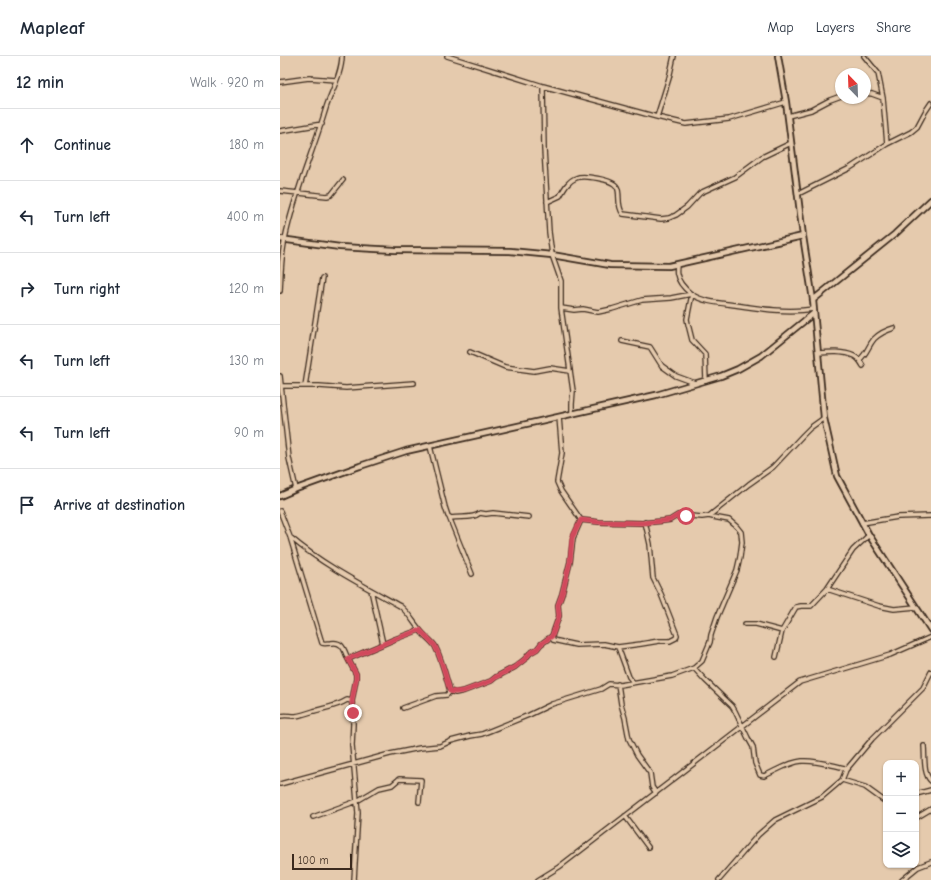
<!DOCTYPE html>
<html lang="en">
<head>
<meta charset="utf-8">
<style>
	:root { --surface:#fff; --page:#f6f6f7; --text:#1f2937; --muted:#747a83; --line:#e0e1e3 }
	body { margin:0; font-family:"Comic Neue",sans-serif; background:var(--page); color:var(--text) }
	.controls { position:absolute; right:12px; bottom:12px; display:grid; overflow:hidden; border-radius:8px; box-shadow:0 1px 3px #0004 }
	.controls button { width:36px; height:36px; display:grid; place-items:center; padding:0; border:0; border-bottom:1px solid var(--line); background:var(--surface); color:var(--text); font:20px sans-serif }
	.compass { position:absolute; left:555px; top:12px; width:36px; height:36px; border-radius:50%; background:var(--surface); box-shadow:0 1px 3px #0004; rotate:337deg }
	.scale { position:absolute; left:12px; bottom:10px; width:60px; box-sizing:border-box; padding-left:4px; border:2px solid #3b2a1e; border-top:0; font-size:11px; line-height:14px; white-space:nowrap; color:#3b2a1e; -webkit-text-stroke:3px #e5caad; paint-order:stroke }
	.stop { position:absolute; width:12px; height:12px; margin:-9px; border:3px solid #d1495b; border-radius:50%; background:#fff }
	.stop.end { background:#d1495b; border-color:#fff; box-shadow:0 1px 4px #0008 }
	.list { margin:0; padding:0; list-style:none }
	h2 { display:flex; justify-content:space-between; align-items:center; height:52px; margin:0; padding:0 16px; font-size:17px }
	h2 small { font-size:13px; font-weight:400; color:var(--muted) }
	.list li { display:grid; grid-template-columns:26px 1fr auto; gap:12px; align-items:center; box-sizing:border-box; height:72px; padding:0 16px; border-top:1px solid var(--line) }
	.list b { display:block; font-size:15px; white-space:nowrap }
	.list em { font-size:13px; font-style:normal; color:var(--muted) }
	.icon { flex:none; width:22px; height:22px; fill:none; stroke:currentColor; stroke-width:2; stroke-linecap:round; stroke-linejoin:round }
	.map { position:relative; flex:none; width:651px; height:824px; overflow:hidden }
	header { display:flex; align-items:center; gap:24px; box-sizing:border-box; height:56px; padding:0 20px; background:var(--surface); border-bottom:1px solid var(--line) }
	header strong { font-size:19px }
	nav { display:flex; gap:22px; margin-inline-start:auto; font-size:14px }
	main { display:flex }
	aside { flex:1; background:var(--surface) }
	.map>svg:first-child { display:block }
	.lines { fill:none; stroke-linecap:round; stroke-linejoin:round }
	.minor-casing { stroke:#3b2a1e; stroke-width:6 }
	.tertiary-casing { stroke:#3b2a1e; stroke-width:8 }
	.minor { stroke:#e5caad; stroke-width:3.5 }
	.tertiary { stroke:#e5caad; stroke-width:4.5 }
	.route { stroke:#d1495b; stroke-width:5 }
</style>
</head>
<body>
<header>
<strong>Mapleaf</strong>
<nav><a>Map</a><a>Layers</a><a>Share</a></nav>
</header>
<main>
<aside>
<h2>12 min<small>Walk · 920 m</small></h2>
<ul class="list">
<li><svg class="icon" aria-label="ahead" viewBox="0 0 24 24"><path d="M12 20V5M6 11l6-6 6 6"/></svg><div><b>Continue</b></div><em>180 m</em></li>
<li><svg class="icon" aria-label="left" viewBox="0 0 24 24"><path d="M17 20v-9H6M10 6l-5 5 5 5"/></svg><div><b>Turn left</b></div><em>400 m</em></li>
<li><svg class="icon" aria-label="right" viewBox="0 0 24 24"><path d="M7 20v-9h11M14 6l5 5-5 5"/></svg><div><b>Turn right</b></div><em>120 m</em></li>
<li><svg class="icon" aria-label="left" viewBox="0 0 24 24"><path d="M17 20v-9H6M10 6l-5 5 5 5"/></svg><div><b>Turn left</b></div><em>130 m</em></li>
<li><svg class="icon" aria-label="left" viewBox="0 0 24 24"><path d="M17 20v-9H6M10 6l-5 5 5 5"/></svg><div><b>Turn left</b></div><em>90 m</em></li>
<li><svg class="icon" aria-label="arrive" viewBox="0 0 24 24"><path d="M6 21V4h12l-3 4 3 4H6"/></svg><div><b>Arrive at destination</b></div></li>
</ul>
</aside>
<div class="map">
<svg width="651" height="824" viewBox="0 0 651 824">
	<rect width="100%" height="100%" fill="#e5caad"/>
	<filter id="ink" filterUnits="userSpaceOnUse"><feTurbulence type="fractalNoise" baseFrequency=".025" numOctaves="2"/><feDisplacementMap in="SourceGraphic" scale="8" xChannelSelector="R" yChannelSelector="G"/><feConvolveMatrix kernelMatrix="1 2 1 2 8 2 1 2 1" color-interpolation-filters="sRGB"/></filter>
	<g filter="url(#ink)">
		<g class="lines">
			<g class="minor-casing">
				<path id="minor" d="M167 0 263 30 377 61 406 68 449 63 506 46
					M584 0 598 17 603 42 607 88
					M0 26 29 22 56 24
					M263 30 264 93 269 176 272 199 281 225V252L293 335 292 348V358
					M585 37 592 38 603 42
					M508 60 531 54 550 44 561 40
					M377 61 389 22 394 0
					M0 75 42 68
					M0 135 47 140 51 139 63 124
					M518 138 570 112 607 88 631 76 637 71 645 56 651 47
					M267 146 280 140C284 133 288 125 296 122 303 119 333 123 337 131 341 138 336 149 343 158L381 163 389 162 396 159 407 151 420 137 455 121 482 101 511 87
					M397 209C397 211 396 215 397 218 398 225 405 233 411 238 423 246 439 247 455 249 481 253 507 257 534 253
					M0 235C1 218 1 200 5 183 14 138 33 96 46 52 51 36 62 17 62 0
					M281 252 294 254 303 253 318 256 332 253 362 244 391 242 412 238 407 263 408 268 412 284 425 298 426 325
					M342 285 370 291 382 310 396 320 415 327
					M190 296 225 311 254 315 270 312 290 315
					M538 297C550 296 563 295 574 300 578 302 581 306 583 310
					M579 304C587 298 588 290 594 283 599 278 607 274 614 272
					M0 320 9 402 16 433
					M1 330H39L66 332 134 327
					M25 330 42 222
					M279 361 282 397 277 426 281 435 301 464
					M150 390 165 451 168 460 171 462C181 460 193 463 200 457L206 458 213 457 249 461
					M0 455 10 481 42 587C45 588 47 587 51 587 63 585 64 594 68 603L115 583 139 574
					M429 460 469 428 493 411 523 379 530 372 544 362
					M169 461 192 518
					M582 467 618 461 651 460
					M10 481C43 509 82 529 120 550 129 557 133 566 140 574 144 580 151 584 155 590 162 604 166 621 170 635L175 637 184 635 211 625 216 621 235 611 245 603 250 597 257 593 261 588 272 580 273 584 296 589 324 588 338 591 349 621 353 626
					M547 533 599 550 614 553 636 551
					M91 534 103 588
					M465 568H476L502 575 496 601
					M502 575 516 551 521 550H531L547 533 573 494 589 479
					M272 580 279 560 278 549 282 538 290 506 293 482 301 464 319 466 362 467 383 465 390 464 398 459 422 461 429 460 433 461 449 464 457 471 461 476 462 486 460 501 457 514 437 561 431 579 430 586 422 605 414 612
					M338 591 361 588 379 585H390L396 582 397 579 381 538 373 522 370 488 365 466
					M68 603 76 618V623L72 645 73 668 72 689 78 757 74 824
					M338 628 341 648 345 662 349 683 357 699 370 717 372 731 376 737
					M123 652 156 640 167 639 170 635
					M0 660C5 659 10 660 16 660 22 659 28 657 34 655 45 652 58 650 67 644L72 645
					M644 690C645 700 643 718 651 725
					M562 724 585 731 603 744 606 745
					M0 728 110 698 140 692 160 690 171 685 190 680 202 678 249 659 272 648 321 633 329 628 340 629 392 620 414 612 425 624 452 650 455 655 468 682 473 691 475 707 480 719 484 720C496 715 509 706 522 705 536 704 551 709 565 712L566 714
					M636 738 651 734
					M345 760 368 791
					M33 761 77 745 99 732 112 729 119 723 141 724 139 746
					M636 762 651 753
					M258 824 279 811 520 626 610 599 651 581
					M439 824 478 779 495 764 542 741 562 724 566 714 592 683 643 632 651 616
					M622 824 638 811 651 806"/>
			</g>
			<g class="tertiary-casing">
				<path id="tertiary" d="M498 0 506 46 523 180 533 244 544 362 557 420 589 479 651 574
					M0 183 60 191 115 194 230 195 272 199 330 209 389 210 523 180
					M533 244 615 178 651 144
					M0 440 16 433 80 410 126 395 376 339 441 320 458 313 481 300 534 257"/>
			</g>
			<use href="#minor" class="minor"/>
			<use href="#tertiary" class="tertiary"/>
		</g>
	</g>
	<g class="lines" filter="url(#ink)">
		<path class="route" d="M73 657 72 645 76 623V618L68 603 115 583 140 574C144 579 151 584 155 590 162 604 166 621 170 635L175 636 184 635 211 625 216 621 235 611 245 603 250 597 257 593 261 588 272 580 279 560 278 549 282 538 290 506 292 482 301 464 319 466 362 467 383 465 390 464 398 459 406 460"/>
	</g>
</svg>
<div class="controls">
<button>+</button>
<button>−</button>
<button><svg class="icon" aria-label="layers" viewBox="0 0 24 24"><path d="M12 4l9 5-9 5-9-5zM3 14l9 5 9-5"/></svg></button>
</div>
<svg class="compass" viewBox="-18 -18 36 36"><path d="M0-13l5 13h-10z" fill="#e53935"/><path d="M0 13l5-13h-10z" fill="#747a83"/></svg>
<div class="scale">100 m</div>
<div class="stop" style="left:406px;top:460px"></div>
<div class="stop end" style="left:73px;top:657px"></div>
</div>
</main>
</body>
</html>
